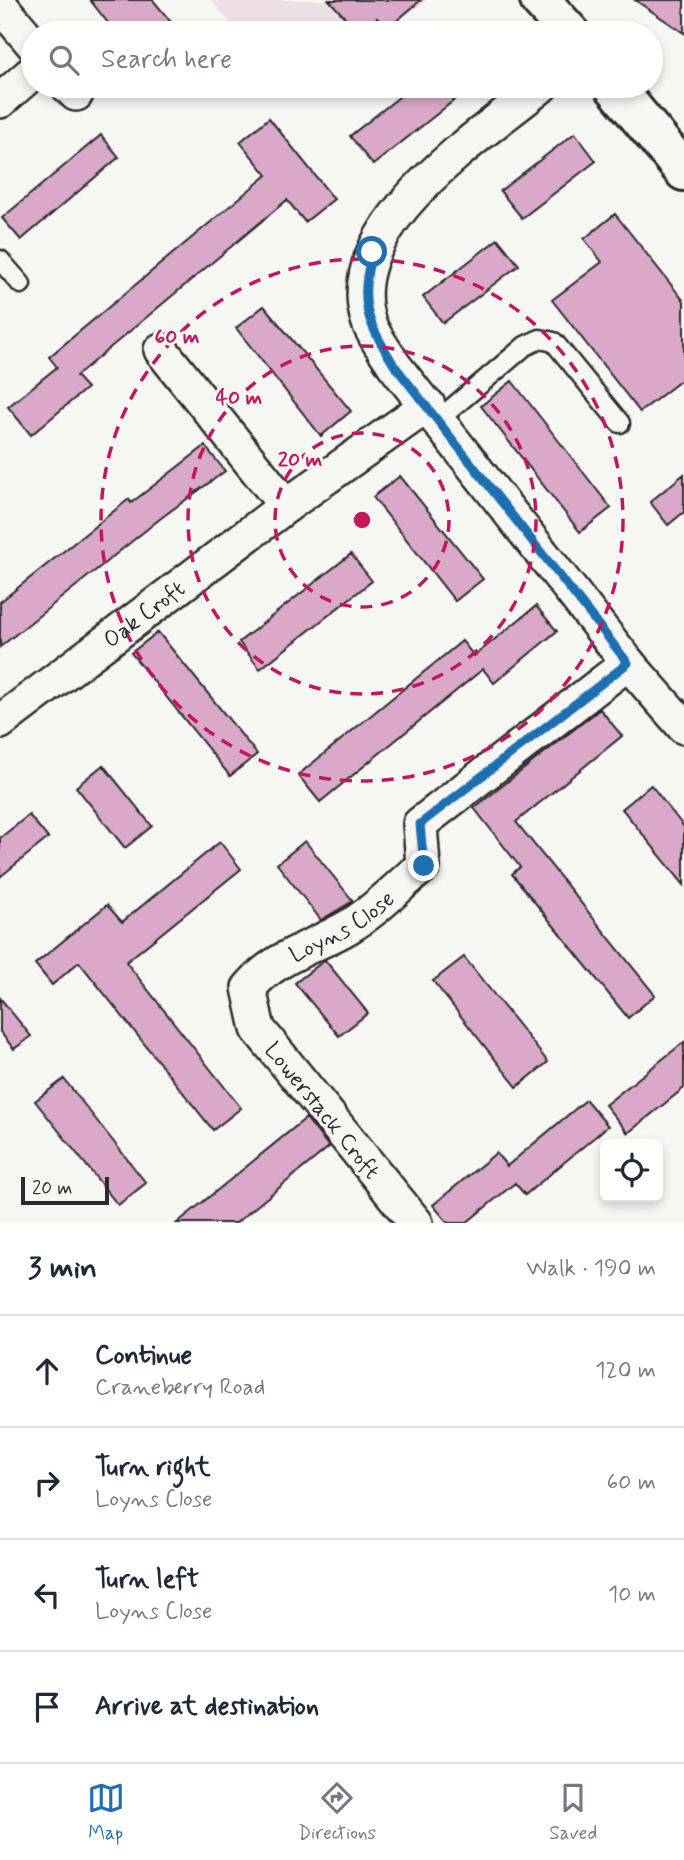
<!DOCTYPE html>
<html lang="en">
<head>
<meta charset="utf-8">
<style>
	:root { --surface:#fff; --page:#f6f6f7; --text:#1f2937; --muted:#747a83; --line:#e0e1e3; --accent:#1f6fb2 }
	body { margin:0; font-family:Mynerve,sans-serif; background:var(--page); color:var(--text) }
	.controls { position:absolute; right:21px; bottom:21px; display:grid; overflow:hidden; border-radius:10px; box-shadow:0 4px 10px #0003 }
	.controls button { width:63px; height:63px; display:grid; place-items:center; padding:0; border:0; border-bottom:2px solid var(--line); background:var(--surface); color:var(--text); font:35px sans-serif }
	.scale { position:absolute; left:21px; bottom:18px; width:88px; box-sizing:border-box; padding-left:7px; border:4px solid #2b2b2b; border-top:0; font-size:19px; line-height:24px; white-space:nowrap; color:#2b2b2b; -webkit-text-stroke:5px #f6f6f2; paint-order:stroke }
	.stop { position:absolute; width:21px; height:21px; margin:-16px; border:5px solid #1f6fb2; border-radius:50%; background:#fff }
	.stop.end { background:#1f6fb2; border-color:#fff; box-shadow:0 2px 7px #0008 }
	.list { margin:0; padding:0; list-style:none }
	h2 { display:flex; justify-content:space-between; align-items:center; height:91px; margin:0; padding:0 28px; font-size:30px }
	h2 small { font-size:23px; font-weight:400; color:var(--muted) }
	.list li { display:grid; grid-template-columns:46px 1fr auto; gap:21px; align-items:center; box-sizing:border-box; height:112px; padding:0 28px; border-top:2px solid var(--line) }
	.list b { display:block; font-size:26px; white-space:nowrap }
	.list p { margin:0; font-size:23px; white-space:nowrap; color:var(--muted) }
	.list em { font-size:23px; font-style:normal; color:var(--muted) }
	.icon { flex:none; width:38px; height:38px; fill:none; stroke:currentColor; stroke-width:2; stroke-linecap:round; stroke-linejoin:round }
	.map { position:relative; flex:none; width:684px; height:1223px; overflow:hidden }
	.search { position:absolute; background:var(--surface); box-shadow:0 4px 10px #0003; left:21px; right:21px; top:21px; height:77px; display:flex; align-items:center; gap:18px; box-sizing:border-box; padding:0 24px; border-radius:38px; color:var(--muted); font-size:26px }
	.sheet { height:539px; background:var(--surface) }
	nav { display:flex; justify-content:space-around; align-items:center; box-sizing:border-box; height:98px; border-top:2px solid var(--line); background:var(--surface); font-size:19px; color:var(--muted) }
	nav a { display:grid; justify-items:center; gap:4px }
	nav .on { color:var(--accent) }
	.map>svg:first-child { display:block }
	.built { fill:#eedfe6 }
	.building { fill:#daa9c9; stroke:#2b2b2b; stroke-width:2 }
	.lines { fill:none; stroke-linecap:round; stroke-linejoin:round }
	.lane-casing { stroke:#2b2b2b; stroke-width:23 }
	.street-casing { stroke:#2b2b2b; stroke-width:38 }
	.secondary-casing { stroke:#2b2b2b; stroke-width:44 }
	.lane { stroke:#f6f6f2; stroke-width:18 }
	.street { stroke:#f6f6f2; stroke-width:33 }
	.secondary { stroke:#f6f6f2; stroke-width:38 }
	.route { stroke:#1f6fb2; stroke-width:9 }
	.ring { fill:none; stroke:#c2185b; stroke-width:3.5; stroke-dasharray:12 9 }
	.labels { text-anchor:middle; stroke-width:6; stroke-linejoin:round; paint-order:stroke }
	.street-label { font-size:23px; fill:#2b2b2b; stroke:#f6f6f2 }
	.centre { fill:#c2185b; stroke:#f6f6f2; stroke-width:3.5 }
	.ring-label { font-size:21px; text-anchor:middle; font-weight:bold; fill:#c2185b; stroke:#f6f6f2; stroke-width:6; stroke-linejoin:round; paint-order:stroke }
</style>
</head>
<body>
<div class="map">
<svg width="684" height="1223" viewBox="0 0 684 1223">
	<rect width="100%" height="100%" fill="#f6f6f2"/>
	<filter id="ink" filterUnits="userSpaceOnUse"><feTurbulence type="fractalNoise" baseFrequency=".0143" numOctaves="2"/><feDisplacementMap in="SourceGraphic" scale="14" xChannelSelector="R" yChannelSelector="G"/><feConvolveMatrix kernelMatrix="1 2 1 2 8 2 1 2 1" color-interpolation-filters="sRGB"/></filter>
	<g filter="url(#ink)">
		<path class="built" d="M211 0H427L383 33H239Z"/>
		<path class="building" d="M90 0H153L180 33H116Z
			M329 0H421L387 29 377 18 359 33Z
			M635 0H684V33Z
			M413 86H472L373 165 350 136Z
			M269 118 334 199 305 222 287 200 76 376 87 388 31 435 8 407 57 367 49 357 267 175 240 142Z
			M575 133 596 161 522 218 500 191Z
			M101 135 119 157 21 240 2 218Z
			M615 214 684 301V378L640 412 552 300 602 262 584 239Z
			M498 239 519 265 443 323 423 297Z
			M264 306 351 411 321 436 236 328Z
			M512 381 611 508 580 532 481 406Z
			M205 446 225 471 161 518 0 647V602L129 499 131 503Z
			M684 474V512L668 525 650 502Z
			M400 476 483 579 455 601 373 497Z
			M351 554 372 581 260 669 239 642Z
			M536 606 557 631 494 683 483 669 320 802 298 775 462 641 474 656Z
			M158 632 257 754 230 776 131 653Z
			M600 709 622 736 516 822 655 995 628 1018 512 874 520 867 474 808Z
			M103 765 152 826 125 848 76 787Z
			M651 785 684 827V885L622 809Z
			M29 815 48 838 0 877V838Z
			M305 841 353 901 321 920 277 864Z
			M220 842 241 869 126 962 241 1108 213 1130 79 962 52 985 35 964 107 905 122 922Z
			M464 957 548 1062 517 1087 433 981Z
			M325 960 368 1013 339 1036 295 983Z
			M0 998 31 1036 14 1049 0 1032Z
			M684 1042V1088L628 1133 605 1105Z
			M64 1079 146 1183 118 1205 35 1101Z
			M586 1100 608 1126 525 1195 515 1183 466 1223H448L433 1205 496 1153 507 1166Z
			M306 1118 329 1147 236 1223H177Z"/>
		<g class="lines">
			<g class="lane-casing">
				<path id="lane" d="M0 260 21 284
					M439 419 525 346 540 339 554 342 620 423"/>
			</g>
			<g class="street-casing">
				<g id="street">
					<path d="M0 5 33 44"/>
					<path d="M68 86 76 94"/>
					<path d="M541 86C479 137 336 228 369 323 374 337 386 352 394 365L628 663 684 727"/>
					<path d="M0 101 33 72"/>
					<path d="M161 350 286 506"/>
					<path id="s1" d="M0 722 286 506 428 405"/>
					<path id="s2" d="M416 1223 258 1029 249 988C274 957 314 947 348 927 376 911 399 885 423 866L420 824 628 663"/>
				</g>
			</g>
			<g class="secondary-casing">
				<path id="secondary" d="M540 0 570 33
					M614 86 684 171"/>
			</g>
			<use href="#lane" class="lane"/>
			<use href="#street" class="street"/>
			<use href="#secondary" class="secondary"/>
		</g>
	</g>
	<g class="lines" filter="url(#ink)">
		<path class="route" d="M372 252C359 305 366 319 394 365L628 663 420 824 424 866"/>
	</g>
	<g class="ring">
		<circle cx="362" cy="520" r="87"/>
		<circle cx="362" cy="520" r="174"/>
		<circle cx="362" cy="520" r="261"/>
	</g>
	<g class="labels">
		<g class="street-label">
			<text dy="8" stroke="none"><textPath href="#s1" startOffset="180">Oak Croft</textPath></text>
			<text dy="8" stroke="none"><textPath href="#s2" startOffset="404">Loyns Close</textPath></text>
			<text transform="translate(323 1110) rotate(51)" y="8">Lowerstack Croft</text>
		</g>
	</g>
	<circle cx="362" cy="520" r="10" class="centre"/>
	<g class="ring-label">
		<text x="177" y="343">60 m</text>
		<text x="239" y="404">40 m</text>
		<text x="300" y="466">20 m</text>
	</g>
</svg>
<div class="controls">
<button><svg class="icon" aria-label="locate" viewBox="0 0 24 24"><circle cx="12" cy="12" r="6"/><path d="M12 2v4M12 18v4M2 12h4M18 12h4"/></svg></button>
</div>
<div class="scale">20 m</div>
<div class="stop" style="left:372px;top:252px"></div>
<div class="stop end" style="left:424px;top:866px"></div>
<div class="search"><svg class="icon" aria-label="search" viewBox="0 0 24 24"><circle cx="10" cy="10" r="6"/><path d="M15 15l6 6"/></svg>Search here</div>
</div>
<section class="sheet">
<h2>3 min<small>Walk · 190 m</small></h2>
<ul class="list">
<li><svg class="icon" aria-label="ahead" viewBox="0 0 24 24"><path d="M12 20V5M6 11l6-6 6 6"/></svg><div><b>Continue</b><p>Craneberry Road</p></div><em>120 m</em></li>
<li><svg class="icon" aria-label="right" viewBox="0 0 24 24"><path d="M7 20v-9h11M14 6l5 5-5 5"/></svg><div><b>Turn right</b><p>Loyns Close</p></div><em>60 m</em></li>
<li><svg class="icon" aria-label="left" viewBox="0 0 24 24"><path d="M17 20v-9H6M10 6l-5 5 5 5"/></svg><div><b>Turn left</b><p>Loyns Close</p></div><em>10 m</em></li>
<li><svg class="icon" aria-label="arrive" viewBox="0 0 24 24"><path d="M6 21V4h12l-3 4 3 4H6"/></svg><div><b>Arrive at destination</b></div></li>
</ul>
</section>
<nav>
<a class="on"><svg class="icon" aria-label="map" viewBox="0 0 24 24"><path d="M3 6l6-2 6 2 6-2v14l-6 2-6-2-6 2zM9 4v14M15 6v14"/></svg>Map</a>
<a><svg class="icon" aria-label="directions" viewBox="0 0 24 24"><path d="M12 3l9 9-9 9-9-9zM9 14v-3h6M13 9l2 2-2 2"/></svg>Directions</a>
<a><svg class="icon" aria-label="saved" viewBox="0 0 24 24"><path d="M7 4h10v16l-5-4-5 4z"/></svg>Saved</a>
</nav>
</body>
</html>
